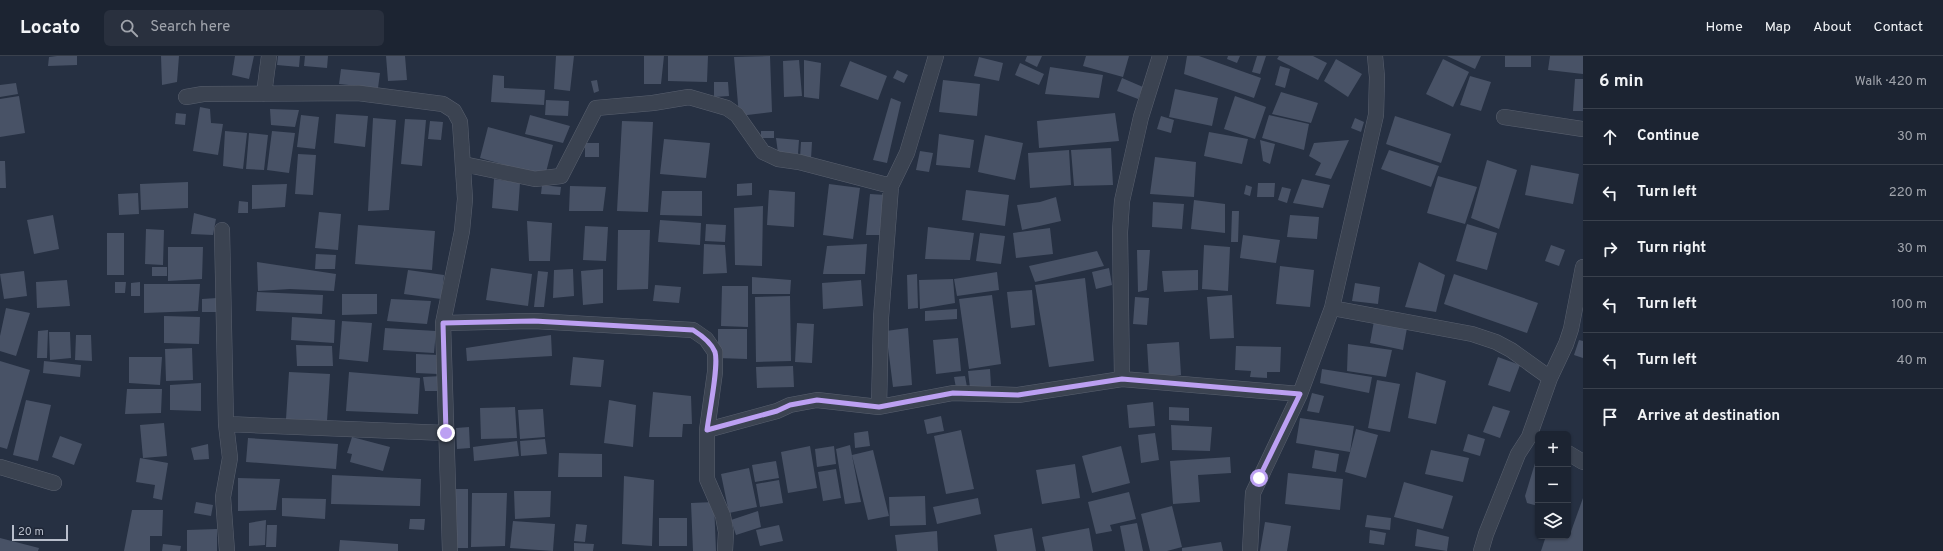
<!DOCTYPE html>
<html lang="en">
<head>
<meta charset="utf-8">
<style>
	:root { --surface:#1c2432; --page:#29303e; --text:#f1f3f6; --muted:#a0a4ac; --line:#3a414d }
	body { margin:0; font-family:Overpass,sans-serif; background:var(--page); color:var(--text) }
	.controls { position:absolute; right:12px; bottom:12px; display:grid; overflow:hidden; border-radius:6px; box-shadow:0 1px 3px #0004 }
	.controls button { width:36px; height:36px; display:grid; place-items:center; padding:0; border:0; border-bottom:1px solid var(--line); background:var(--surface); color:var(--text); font:20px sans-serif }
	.scale { position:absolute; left:12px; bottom:10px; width:56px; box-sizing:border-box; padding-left:4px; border:2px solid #b8becb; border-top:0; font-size:11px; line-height:14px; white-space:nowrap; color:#b8becb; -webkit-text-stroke:3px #1f2737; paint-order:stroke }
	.stop { position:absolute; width:12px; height:12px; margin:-9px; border:3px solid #bca0f2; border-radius:50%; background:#fff }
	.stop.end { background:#bca0f2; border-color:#fff; box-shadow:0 1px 4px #0008 }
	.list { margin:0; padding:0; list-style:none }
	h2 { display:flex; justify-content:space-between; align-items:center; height:52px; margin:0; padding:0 16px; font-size:17px }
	h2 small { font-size:13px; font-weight:400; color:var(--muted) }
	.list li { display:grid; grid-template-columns:26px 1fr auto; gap:12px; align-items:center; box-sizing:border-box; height:56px; padding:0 16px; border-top:1px solid var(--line) }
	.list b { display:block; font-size:15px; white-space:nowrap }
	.list em { font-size:13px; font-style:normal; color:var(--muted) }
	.icon { flex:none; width:22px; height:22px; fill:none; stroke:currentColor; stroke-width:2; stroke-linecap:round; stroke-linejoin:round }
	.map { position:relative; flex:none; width:1583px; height:495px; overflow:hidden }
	header { display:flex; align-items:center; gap:24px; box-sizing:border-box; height:56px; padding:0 20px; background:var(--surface); border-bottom:1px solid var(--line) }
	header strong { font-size:19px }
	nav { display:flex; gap:22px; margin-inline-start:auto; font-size:14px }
	.search { width:280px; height:36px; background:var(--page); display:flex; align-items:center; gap:10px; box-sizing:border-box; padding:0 14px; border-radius:6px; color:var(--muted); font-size:15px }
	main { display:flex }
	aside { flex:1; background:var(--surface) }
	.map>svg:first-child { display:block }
	.building { fill:#485266 }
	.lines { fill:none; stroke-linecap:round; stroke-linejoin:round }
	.minor-casing { stroke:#59606f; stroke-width:16 }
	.minor { stroke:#3b4351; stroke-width:15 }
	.route { stroke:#bca0f2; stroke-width:5 }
</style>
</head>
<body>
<header>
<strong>Locato</strong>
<div class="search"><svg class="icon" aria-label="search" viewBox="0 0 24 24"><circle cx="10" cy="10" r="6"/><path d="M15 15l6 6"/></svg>Search here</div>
<nav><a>Home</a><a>Map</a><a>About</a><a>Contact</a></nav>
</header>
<main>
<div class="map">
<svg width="1583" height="495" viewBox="0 0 1583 495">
	<rect width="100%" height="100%" fill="#263042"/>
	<path class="building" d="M57 0H77V9L48 10 49 1Z
		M161 0H179L177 26 162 29Z
		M235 0H254L249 23 232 19Z
		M278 0H300L299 11 277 9Z
		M305 0H328L327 12 304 10Z
		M386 0H405L407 24 388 25Z
		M556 0H574L570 35 554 33Z
		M644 0H664L661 28H644Z
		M668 0H708L707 26 668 25Z
		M770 0 772 56 739 60 734 1Z
		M1027 0H1042L1037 11 1025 5Z
		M1086 0H1129L1123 21 1083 10Z
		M1187 0H1199L1261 22 1254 42 1184 18Z
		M1228 0H1240L1237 7 1227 3Z
		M1257 0H1266L1260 18 1252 16Z
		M1279 0H1313L1327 7 1318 24 1277 3Z
		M1447 0H1481L1475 13Z
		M1505 0H1531V11H1505Z
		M1550 0H1583V18L1548 14Z
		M979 1 1003 7 999 25 974 20Z
		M1336 3 1362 18 1348 41 1324 25Z
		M1443 3 1469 16 1453 51 1426 38Z
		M799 4 802 40 784 41 783 5Z
		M804 4 821 7 819 43 804 41Z
		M850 5 887 20 878 44 840 30Z
		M1020 7 1044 18 1039 29 1015 19Z
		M1280 10 1290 13 1285 32 1275 29Z
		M1050 11 1103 19 1099 42 1045 38Z
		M341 13 380 17 378 32 339 28Z
		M897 14 908 19 904 27 893 22Z
		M493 19 504 20V32L545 34 544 49 491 46Z
		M1470 20 1491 26 1481 55 1460 49Z
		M1122 22 1143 31 1138 43 1117 35Z
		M1575 23H1583V55H1573Z
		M597 24 599 35 594 37 591 25Z
		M943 24 980 28 977 60 939 56Z
		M714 26H728L729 40 714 41Z
		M16 27 18 38 0 41V29Z
		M1175 33 1218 42 1212 70 1169 61Z
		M1281 36 1318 47 1311 67 1272 58Z
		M19 40 25 77 0 81V43Z
		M1235 40 1266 51 1255 83 1224 73Z
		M891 42 901 46 887 107 873 104Z
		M546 44 569 45 568 60 545 59Z
		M200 51 210 53 211 67 223 68 218 99 193 95Z
		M270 53 299 54 295 71 271 69Z
		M176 57 186 58 185 69 175 68Z
		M1115 57 1119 85 1039 92 1037 65Z
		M336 58 368 60 365 91 334 87Z
		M301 59 319 61 315 93 297 91Z
		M530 59 570 70 563 87 525 78Z
		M1269 59 1309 68 1304 94 1262 82Z
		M1161 60 1174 64 1171 77 1157 73Z
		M1395 60 1451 78 1441 107 1386 88Z
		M373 62 396 64 389 154 368 155Z
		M1355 62 1364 66 1361 76 1351 72Z
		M405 63 426 64 422 110 401 108Z
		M430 65 443 66 441 84 428 83Z
		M622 65 653 66 648 156 617 155Z
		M488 71 553 89 545 120 480 102Z
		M225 75 247 77 243 113 223 110Z
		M272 75 295 77 289 117 267 114Z
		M761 75H774V82H761Z
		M1209 76 1248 83 1242 108 1204 100Z
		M249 77 268 79 264 114 246 113Z
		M939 78 974 84 970 112 936 109Z
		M985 79 1023 87 1015 124 978 116Z
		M776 82 799 84 798 98 778 97Z
		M664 83 710 87 706 122 660 118Z
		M1260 84 1275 88 1270 108 1263 105Z
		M1349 84 1331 123 1315 119 1321 107 1309 100 1314 87Z
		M801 86H812L811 103 800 102Z
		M585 87H599V101H585Z
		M1111 92 1113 129 1074 130 1071 94Z
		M1069 94 1071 129 1030 132 1028 97Z
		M1389 94 1439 110 1431 131 1381 113Z
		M920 95 933 97 929 116 916 114Z
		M298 98 316 99 313 139 295 138Z
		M1155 101 1196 106 1194 141 1150 138Z
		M1487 104 1517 114 1499 173 1471 162Z
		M0 105H5L6 132H0Z
		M1531 109 1579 118 1573 148 1525 139Z
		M1438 120 1477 131 1465 168 1427 157Z
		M494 123 520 127 518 155 492 152Z
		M1302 123 1330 129 1323 152 1293 147Z
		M188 126V152L141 154 140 128Z
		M752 127V139L737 140V128Z
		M1258 127H1275L1274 141H1257Z
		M287 128 285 151 252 153V129Z
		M829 128 860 132 853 183 823 179Z
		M542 129 561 131 560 139 541 138Z
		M1246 129 1252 131 1250 140 1244 138Z
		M570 130 606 131 603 155H569Z
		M1282 131 1291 133 1287 147 1278 144Z
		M769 134 795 136 794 171 767 169Z
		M966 134 1009 139 1005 170 962 164Z
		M662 135H702V160L660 159Z
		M138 137 139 158 119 159 118 138Z
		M870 138 886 139 880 179H866Z
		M1056 141 1061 165 1022 174 1017 149 1040 146Z
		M1194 144 1225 148V177L1191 173Z
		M239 145 248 146V157H238Z
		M1153 146 1184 148 1182 173 1152 171Z
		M763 150 762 210 735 209 734 152Z
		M1232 155H1239L1238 186H1231Z
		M319 156 341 158 338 194 315 192Z
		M194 157 216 163 213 179 191 178Z
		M53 159 59 193 34 198 27 164Z
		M1290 159 1319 161 1317 183 1287 181Z
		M660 164 701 167 700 189 658 186Z
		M527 165 552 167 550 205H529Z
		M706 168 726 169 725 186 705 185Z
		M1467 168 1497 177 1487 214 1456 205Z
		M358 169 435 175 432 214 355 208Z
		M585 170 608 171 606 205 583 204Z
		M928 171 974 177 970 204 925 203Z
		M1050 172 1053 198 1016 202 1013 177Z
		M146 173 164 174 163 209 145 208Z
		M618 174H650L648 233 617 234Z
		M107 177H124V219H107Z
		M980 177 1005 180 1001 208 976 205Z
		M1243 179 1280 184 1276 207 1240 202Z
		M704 188 725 189 727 217 703 218Z
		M867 188 865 218H823L827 190Z
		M1204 189 1230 191 1228 235 1202 233Z
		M1551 189 1565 194 1559 210 1545 205Z
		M168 191H203L202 223 168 225Z
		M1137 194H1150L1147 234 1138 236Z
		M1097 195 1104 210 1035 226 1029 210Z
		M316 198 336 199 335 213H315Z
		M257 206 336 218 334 235 290 233 258 235Z
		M1419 206 1445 219 1436 256 1405 251Z
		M1280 210 1314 214 1310 251 1276 248Z
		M152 211H167V220H152Z
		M491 212 532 218 528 250 486 244Z
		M1109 212 1112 229 1096 233 1092 216Z
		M573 213 574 240 553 242 554 214Z
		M603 213V247L583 249 581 215Z
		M408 214 444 219 441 243 404 238Z
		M1198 214V234L1164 236 1162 215Z
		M24 215 27 240 4 243 0 218Z
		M538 215 548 216 544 251H534Z
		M997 216 999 234 957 240 954 223Z
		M917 218 918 252 908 253 907 219Z
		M1454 218 1538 247 1527 277 1444 248Z
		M752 221 791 224 790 238H752Z
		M1085 222 1094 305 1049 311 1035 229Z
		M953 223 955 247 920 253 919 224Z
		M67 224 70 250 37 252 36 226Z
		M861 224 863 250 823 253 822 227Z
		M115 226H126L125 237H115Z
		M140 226V240H131V227Z
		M1355 227 1380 231 1378 248 1352 245Z
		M144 228H200L198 255 144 257Z
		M655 229 681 231 679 247 653 245Z
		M722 230H748V271L721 270Z
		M1032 234 1035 269 1011 272 1007 236Z
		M257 236 323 239 322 258 256 255Z
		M342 238H377V258L342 259Z
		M992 239 1001 308 969 313 959 243Z
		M1232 239 1234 282 1210 283 1207 241Z
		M790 240 791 305 756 306 755 241Z
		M1135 241 1149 242 1147 269 1133 268Z
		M217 242 218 256H202V243Z
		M391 243 431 245 427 268 387 265Z
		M6 252 30 257 16 300 0 295V280Z
		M957 253V263L925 265V255Z
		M164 260 200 261 199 288 164 287Z
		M292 261 335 264 334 287 291 284Z
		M342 265 372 267 368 306 339 303Z
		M1374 265 1407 272 1403 294 1370 287Z
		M797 267 814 268 812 307 795 306Z
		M385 272 436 275 434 297 383 294Z
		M908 272 912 329 893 331 886 275Z
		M718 273H747V303L718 302Z
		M48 274 47 302H37L38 275Z
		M49 276H70L71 302 50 304Z
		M76 279H91L92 305 75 304Z
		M551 279 552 300 467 305 466 292Z
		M958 282 961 315 936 318 933 284Z
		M1579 284 1583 285V302L1574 299Z
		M1179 286 1181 319 1149 321 1147 288Z
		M1348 288 1392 294 1386 321 1347 315Z
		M296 289 332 290 333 310H297Z
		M1236 290 1281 291 1280 316H1267V322L1250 321 1251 315 1235 314Z
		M192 292 193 324 166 325 165 293Z
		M416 298 439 299 438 318 416 317Z
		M129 301H162L160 329 129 327Z
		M573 301 604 304 601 331 570 329Z
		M1498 301 1520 309 1510 336 1488 329Z
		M0 305 30 314 7 393 0 391Z
		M44 305 81 309 80 321 43 317Z
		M793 310 794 331 757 332 756 311Z
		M990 313 991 330 970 332 968 315Z
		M1322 313 1372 321 1369 337 1320 327Z
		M289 316 330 318 327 365 286 363Z
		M349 316 420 322 418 358 346 355Z
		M1416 316 1446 325 1436 368 1408 362Z
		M442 320V335H425L423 321Z
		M965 320 967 331 956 332 954 321Z
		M1377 324 1400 328 1390 376 1368 372Z
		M201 327V355L170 354V329Z
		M127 333H162L161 357 125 358Z
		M653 336 691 340 692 368H683L682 381H649Z
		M1312 337 1324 340 1319 357 1307 355Z
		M26 344 51 349 38 405 13 399Z
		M609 344 636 349 633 391 604 387Z
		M1153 346 1155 370 1129 372 1127 349Z
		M1493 350 1510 355 1500 382 1483 376Z
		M515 351 517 382 481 383 480 352Z
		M1169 351 1189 352V365L1169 364Z
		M543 353 545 381 520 383 518 354Z
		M941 360 944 375 927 378 924 364Z
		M1300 362 1354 370 1350 396 1296 387Z
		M164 367 167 400 143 402 140 369Z
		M1171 369 1212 371 1210 395 1172 394Z
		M469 371 470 392 457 393 456 372Z
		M1356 373 1378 379 1366 422 1345 416Z
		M961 374 974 433 946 438 934 380Z
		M868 375 870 390 855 392 854 377Z
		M1155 377 1159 404 1141 407 1138 379Z
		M1468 378 1485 383 1480 400 1463 395Z
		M60 380 82 388 74 409 52 401Z
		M352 381 390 391 383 415 350 406 352 398 347 397Z
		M248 382 338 388 336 413 246 406Z
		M545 383 547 398 521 400 520 385Z
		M517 385 519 400 474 405 473 391Z
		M208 388 209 403 194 404 191 392Z
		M850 389 861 446 845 448 836 393Z
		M810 390 817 432 788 437 781 396Z
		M834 390 836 408 817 411 815 393Z
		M1121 390 1130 427 1092 437 1082 400Z
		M873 394 889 460 868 464 852 399Z
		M1315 394 1339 398 1336 416 1312 412Z
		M1431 394 1469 402 1463 426 1425 418Z
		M559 397 602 398V421H558Z
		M1230 401 1231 417 1198 419 1200 446 1173 448 1170 405Z
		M140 402 168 407 162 444 153 442 155 429 136 426Z
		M1536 404H1538V450L1527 447 1525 440Z
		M776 405 779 422 755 426 752 409Z
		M1075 408 1080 442 1042 448 1036 414Z
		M749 412 757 451 729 457 721 418Z
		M836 413 841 442 823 445 818 416Z
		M1288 417 1343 423 1340 454 1285 448Z
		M332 419 421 423 420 450 331 448Z
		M624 420 654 424 652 490 622 488Z
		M238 422 280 423 276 454 238 455Z
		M779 424 783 447 760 451 756 428Z
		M1404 426 1453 440 1443 473 1394 461Z
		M456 433H468V492H456Z
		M514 435H551L550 461 515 463Z
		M1129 436 1136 463 1110 469 1112 475 1096 478 1088 446Z
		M472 437H507L505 490 471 491Z
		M925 440 926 469 890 470 889 441Z
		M282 442 326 443 325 463 282 460Z
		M978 442 981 458 937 468 933 451Z
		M1583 442V495H1541L1546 480 1569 481Z
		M196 446 213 449 211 460 194 457Z
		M714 446 716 495H693L691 447Z
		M1172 450 1182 491 1167 495H1150L1141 458Z
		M132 454H163L162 480H150V495H124Z
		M758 455 761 471 736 479 731 464Z
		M1367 459 1391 462 1390 474 1365 471Z
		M659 462H687V490H659Z
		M410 463H425L424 474 409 473Z
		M266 464 265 489 249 490V467Z
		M513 465 555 468 553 495 510 492Z
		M1265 466 1291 470 1287 495H1260Z
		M1137 467 1143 495H1125L1120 470Z
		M576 468 587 469 585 486 574 485Z
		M267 469H277L276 491H266Z
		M779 469 783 485 760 490 756 474Z
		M1032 472 1036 495H997L994 479Z
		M1089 472 1093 495H1045L1042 481Z
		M217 473V495H187V474Z
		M1417 473 1449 481 1447 495 1415 490Z
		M1370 474 1386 477 1384 489 1369 487Z
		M937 475 938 495H897L895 479Z
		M0 482 39 492 38 495H0Z
		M340 484 398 488V495H339Z
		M1221 486 1223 495H1182V492Z
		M574 487 594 488 593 495H574Z
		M163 488 181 490 180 495H162Z"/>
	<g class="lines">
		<g class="minor-casing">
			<path id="minor" d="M264 38 269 0
				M186 41 203 38 358 37 443 48 454 55 460 66 465 143 462 175 443 267 450 495
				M1504 61 1583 73
				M463 108 535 123 561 120 596 52 653 47 689 41 727 52 737 59 763 96 778 103 799 106 891 130
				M222 174 226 368 230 402 223 441 227 495
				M1332 252 1472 278 1496 286 1511 294 1550 322
				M443 267 534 265 693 274 706 283 715 296V316L707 374V423L723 460 726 476 725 495
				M1122 323 1120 176 1122 145 1141 61 1160 0
				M879 351 881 262 891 130 907 97 936 0
				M226 368 446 377
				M707 374 777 355 790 349 817 344 879 351 953 337 1018 339 1122 323 1300 338
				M1568 397 1583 406
				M0 411 54 427
				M1250 495 1253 437 1300 338 1332 252 1376 59 1377 21 1375 0
				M1481 495 1486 478 1518 398 1529 381 1550 322 1566 288 1571 273 1583 211"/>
		</g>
		<use href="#minor" class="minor"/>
	</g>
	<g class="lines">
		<path class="route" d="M446 377 443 267 534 265 693 274C701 279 711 286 715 296 719 309 709 358 707 374L777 355 790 349 817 344 879 351 953 337 1018 339 1122 323 1300 338 1259 422"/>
	</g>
</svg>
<div class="controls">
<button>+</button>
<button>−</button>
<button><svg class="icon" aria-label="layers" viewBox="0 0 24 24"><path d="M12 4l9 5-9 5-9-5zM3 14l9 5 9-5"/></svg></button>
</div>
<div class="scale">20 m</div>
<div class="stop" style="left:1259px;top:422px"></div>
<div class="stop end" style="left:446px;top:377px"></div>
</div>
<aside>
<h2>6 min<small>Walk · 420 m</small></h2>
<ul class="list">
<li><svg class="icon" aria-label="ahead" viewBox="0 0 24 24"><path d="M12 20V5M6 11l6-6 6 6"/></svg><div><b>Continue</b></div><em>30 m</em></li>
<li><svg class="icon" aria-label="left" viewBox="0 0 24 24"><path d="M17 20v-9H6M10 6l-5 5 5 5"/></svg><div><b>Turn left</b></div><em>220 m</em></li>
<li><svg class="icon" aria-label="right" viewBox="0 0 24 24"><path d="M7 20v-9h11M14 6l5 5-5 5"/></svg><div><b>Turn right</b></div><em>30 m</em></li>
<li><svg class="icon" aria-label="left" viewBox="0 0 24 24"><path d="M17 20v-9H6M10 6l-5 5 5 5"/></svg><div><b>Turn left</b></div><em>100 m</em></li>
<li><svg class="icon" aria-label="left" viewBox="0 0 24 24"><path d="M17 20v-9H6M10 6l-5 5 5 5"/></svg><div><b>Turn left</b></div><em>40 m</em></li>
<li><svg class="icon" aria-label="arrive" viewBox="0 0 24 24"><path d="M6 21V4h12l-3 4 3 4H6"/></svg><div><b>Arrive at destination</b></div></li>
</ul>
</aside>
</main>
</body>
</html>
